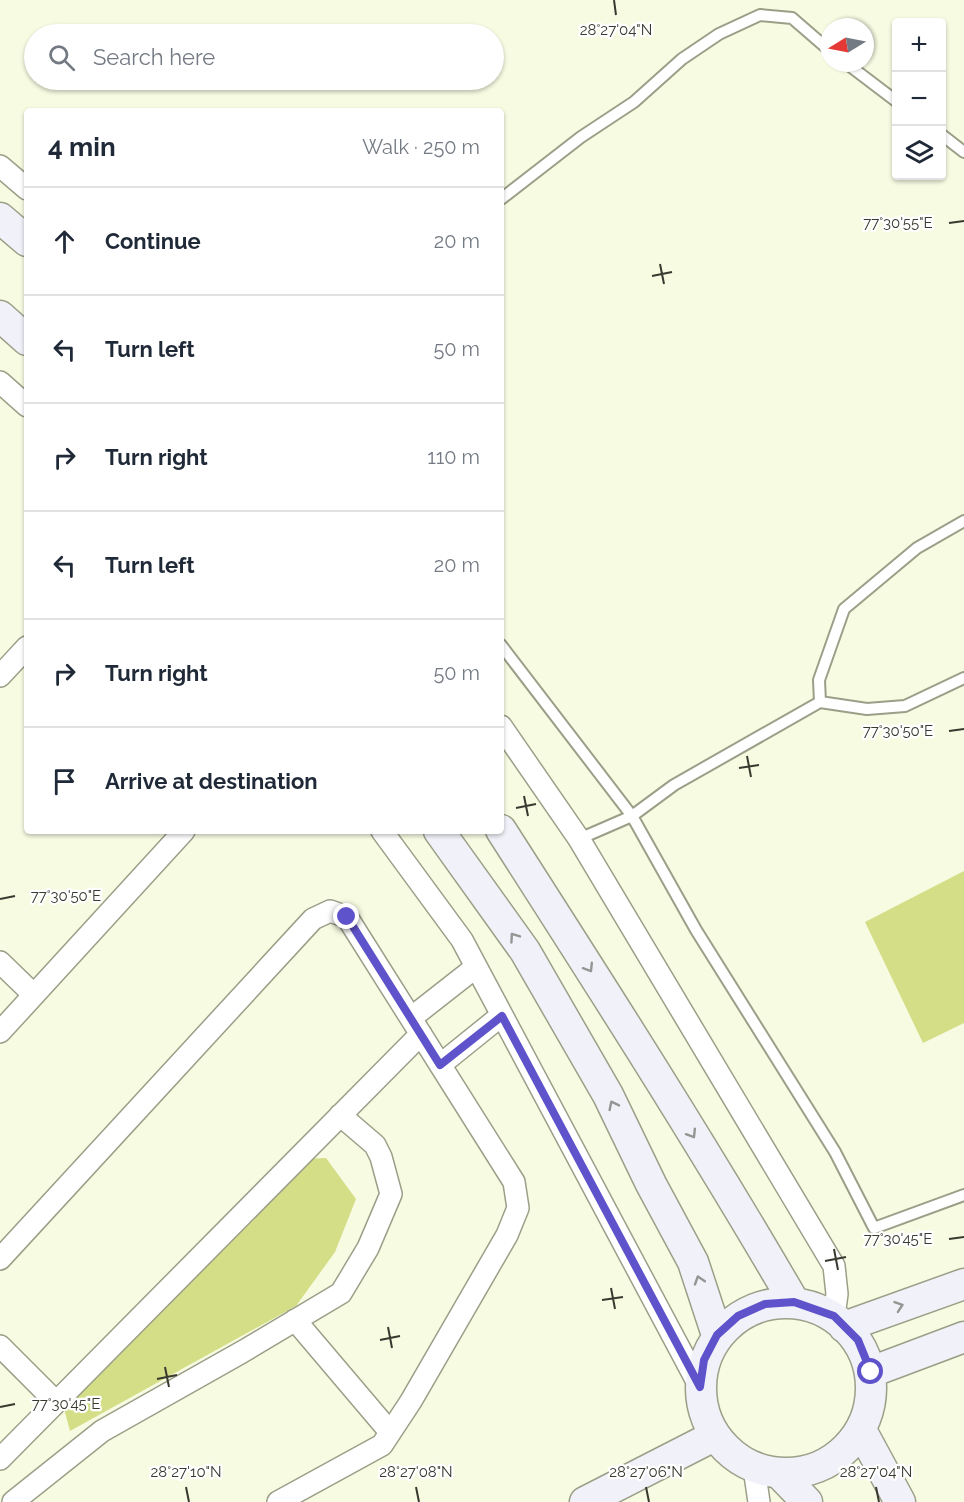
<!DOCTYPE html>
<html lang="en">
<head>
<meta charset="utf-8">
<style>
	:root { --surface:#fff; --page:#f6f6f7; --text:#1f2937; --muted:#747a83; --line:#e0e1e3 }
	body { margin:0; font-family:Raleway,sans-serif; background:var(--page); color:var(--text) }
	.controls { position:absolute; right:18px; top:18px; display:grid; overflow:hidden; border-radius:6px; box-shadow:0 2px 4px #0004 }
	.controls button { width:54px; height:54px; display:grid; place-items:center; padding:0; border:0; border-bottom:2px solid var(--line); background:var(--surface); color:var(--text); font:30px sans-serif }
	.compass { position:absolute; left:820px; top:18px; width:54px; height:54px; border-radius:50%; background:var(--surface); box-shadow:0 2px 4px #0004; rotate:260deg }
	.stop { position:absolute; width:18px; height:18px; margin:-14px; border:4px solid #5f53cc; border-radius:50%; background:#fff }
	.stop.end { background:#5f53cc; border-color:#fff; box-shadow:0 2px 6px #0008 }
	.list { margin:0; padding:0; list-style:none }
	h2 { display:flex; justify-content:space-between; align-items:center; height:78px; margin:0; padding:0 24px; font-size:26px }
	h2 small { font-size:20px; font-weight:400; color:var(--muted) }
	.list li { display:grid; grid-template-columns:39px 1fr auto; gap:18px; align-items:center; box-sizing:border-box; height:108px; padding:0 24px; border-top:2px solid var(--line) }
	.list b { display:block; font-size:22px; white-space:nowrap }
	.list em { font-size:20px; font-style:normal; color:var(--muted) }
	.icon { flex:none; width:33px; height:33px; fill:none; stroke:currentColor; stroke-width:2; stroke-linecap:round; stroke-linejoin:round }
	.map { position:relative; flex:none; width:964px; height:1502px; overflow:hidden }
	.search { position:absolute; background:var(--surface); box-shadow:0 2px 4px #0004; left:24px; top:24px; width:480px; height:66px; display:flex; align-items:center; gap:15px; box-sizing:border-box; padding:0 21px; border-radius:33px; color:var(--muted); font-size:22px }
	.panel { position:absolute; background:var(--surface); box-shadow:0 2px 4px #0004; left:24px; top:108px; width:480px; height:726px; border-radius:6px }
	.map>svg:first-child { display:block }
	.green { fill:#d4de86 }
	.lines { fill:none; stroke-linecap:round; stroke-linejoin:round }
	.lane-casing { stroke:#9c9f88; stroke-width:14 }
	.street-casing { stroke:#9c9f88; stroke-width:24 }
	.secondary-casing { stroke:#9c9f88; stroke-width:33 }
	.lane { stroke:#fff; stroke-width:10 }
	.street { stroke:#fff; stroke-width:21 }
	.secondary { stroke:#f1f2f9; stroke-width:30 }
	.oneway { stroke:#949694 }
	.route { stroke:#5f53cc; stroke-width:8 }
	.ticks { fill:none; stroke:#38392f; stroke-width:2 }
	.ticks-label { font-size:15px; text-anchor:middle; fill:#38392f; stroke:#fff; stroke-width:4.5; stroke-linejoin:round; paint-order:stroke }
</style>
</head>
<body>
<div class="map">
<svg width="964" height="1502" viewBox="0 0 964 1502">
	<rect width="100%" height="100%" fill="#f7fbe2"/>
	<path class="green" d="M964 871V1023L923 1043 865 922Z
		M326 1158 356 1199 335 1252 296 1306 70 1431 63 1405 305 1159Z"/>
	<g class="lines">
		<g class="lane-casing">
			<path id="lane" d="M846 63 896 101
				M942 135 964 152
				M501 199 581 137 634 102 682 59 719 34 760 15 792 18 829 50
				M501 645 632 816 696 930 835 1152 874 1228 964 1195
				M820 702 867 709 905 706 964 678
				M579 839 632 816 674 785 820 702 819 680 844 609 917 548 964 521"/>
		</g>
		<g class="street-casing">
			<path id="street" d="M0 166 27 189
				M0 382 27 406
				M0 676 27 647
				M501 726 579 839 834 1266 837 1294 834 1316
				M382 831 462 940 700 1387
				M0 962 34 995
				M411 1018 476 967
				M0 1032 184 831
				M440 1065 502 1015
				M0 1259 313 919 330 911 347 917 514 1182 518 1208 507 1235 411 1401 382 1445 278 1502
				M295 1320 390 1432
				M0 1346 56 1402
				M0 1459 421 1034
				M754 1468 759 1502
				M13 1502 102 1431 242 1352 341 1293 368 1248 391 1194 381 1157 375 1145 340 1115"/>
		</g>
		<g class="secondary-casing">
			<path id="secondary" d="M0 218 27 241
				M0 316 27 340
				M501 830C601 986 701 1142 794 1302
				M439 831 525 951 608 1095 651 1184 693 1262 717 1335
				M701 1388a85 85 0 1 1 170 0a85 85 0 1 1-170 0Z
				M844 1327 964 1284
				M871 1372 964 1337
				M861 1430 900 1502
				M780 1474 807 1502
				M585 1502 714 1436"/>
		</g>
		<use href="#lane" class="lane"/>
		<use href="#street" class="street"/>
		<use href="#secondary" class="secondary"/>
	</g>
	<defs><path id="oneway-chevron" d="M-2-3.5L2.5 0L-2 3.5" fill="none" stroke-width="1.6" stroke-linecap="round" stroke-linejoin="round" transform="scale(1.5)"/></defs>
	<g class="oneway">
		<use href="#oneway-chevron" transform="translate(514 937) rotate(-125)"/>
		<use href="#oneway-chevron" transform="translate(589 968) rotate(58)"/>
		<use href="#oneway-chevron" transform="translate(613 1105) rotate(-116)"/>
		<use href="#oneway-chevron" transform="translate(692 1134) rotate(58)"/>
		<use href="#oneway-chevron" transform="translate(699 1280) rotate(-108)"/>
		<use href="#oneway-chevron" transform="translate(899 1306) rotate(-19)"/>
	</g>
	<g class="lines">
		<path class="route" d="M347 917 440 1065 502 1016 700 1387 704 1360 717 1335 738 1316 765 1304 794 1302 834 1316 858 1340 871 1372"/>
	</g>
	<path class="ticks" d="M614 0 616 15M949 223 964 221M660 264 664 284M652 276 672 272M949 731 964 729M747 756 751 777M739 768 759 765M524 796 528 816M516 808 536 804M0 899 15 896M949 1239 964 1237M834 1249 838 1270M825 1261 846 1257M611 1288 615 1309M602 1300 623 1297M388 1327 392 1348M380 1340 400 1336M165 1367 169 1387M157 1379 177 1375M0 1407 15 1404M186 1487 189 1502M416 1487 419 1502M646 1487 649 1502M876 1487 879 1502"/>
	<g class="ticks-label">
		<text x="616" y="35">28°27'04"N</text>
		<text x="898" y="228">77°30'55"E</text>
		<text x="898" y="736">77°30'50"E</text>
		<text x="66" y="901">77°30'50"E</text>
		<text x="898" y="1244">77°30'45"E</text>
		<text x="66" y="1409">77°30'45"E</text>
		<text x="186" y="1477">28°27'10"N</text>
		<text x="416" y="1477">28°27'08"N</text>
		<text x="646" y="1477">28°27'06"N</text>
		<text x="876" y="1477">28°27'04"N</text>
	</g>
</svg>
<div class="controls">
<button>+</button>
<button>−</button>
<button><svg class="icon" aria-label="layers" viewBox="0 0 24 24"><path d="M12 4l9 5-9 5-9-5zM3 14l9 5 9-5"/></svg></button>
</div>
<svg class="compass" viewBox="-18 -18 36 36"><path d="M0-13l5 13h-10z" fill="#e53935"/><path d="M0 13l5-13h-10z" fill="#747a83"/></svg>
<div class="stop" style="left:871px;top:1372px"></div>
<div class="stop end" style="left:347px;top:917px"></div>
<div class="search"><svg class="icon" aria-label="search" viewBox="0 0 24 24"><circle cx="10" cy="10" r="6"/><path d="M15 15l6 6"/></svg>Search here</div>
<section class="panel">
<h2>4 min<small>Walk · 250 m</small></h2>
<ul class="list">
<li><svg class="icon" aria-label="ahead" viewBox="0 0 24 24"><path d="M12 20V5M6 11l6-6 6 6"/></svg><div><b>Continue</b></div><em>20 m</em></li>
<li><svg class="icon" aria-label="left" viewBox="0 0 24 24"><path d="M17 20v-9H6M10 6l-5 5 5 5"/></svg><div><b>Turn left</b></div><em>50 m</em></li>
<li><svg class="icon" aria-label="right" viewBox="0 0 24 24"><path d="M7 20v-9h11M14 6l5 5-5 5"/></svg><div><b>Turn right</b></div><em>110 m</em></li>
<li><svg class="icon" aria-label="left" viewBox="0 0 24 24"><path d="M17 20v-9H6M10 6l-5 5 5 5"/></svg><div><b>Turn left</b></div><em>20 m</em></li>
<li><svg class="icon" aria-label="right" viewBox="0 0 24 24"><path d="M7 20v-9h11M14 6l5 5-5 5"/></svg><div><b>Turn right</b></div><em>50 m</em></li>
<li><svg class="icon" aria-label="arrive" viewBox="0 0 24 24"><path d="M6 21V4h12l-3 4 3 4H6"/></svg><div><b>Arrive at destination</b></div></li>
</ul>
</section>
</div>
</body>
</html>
